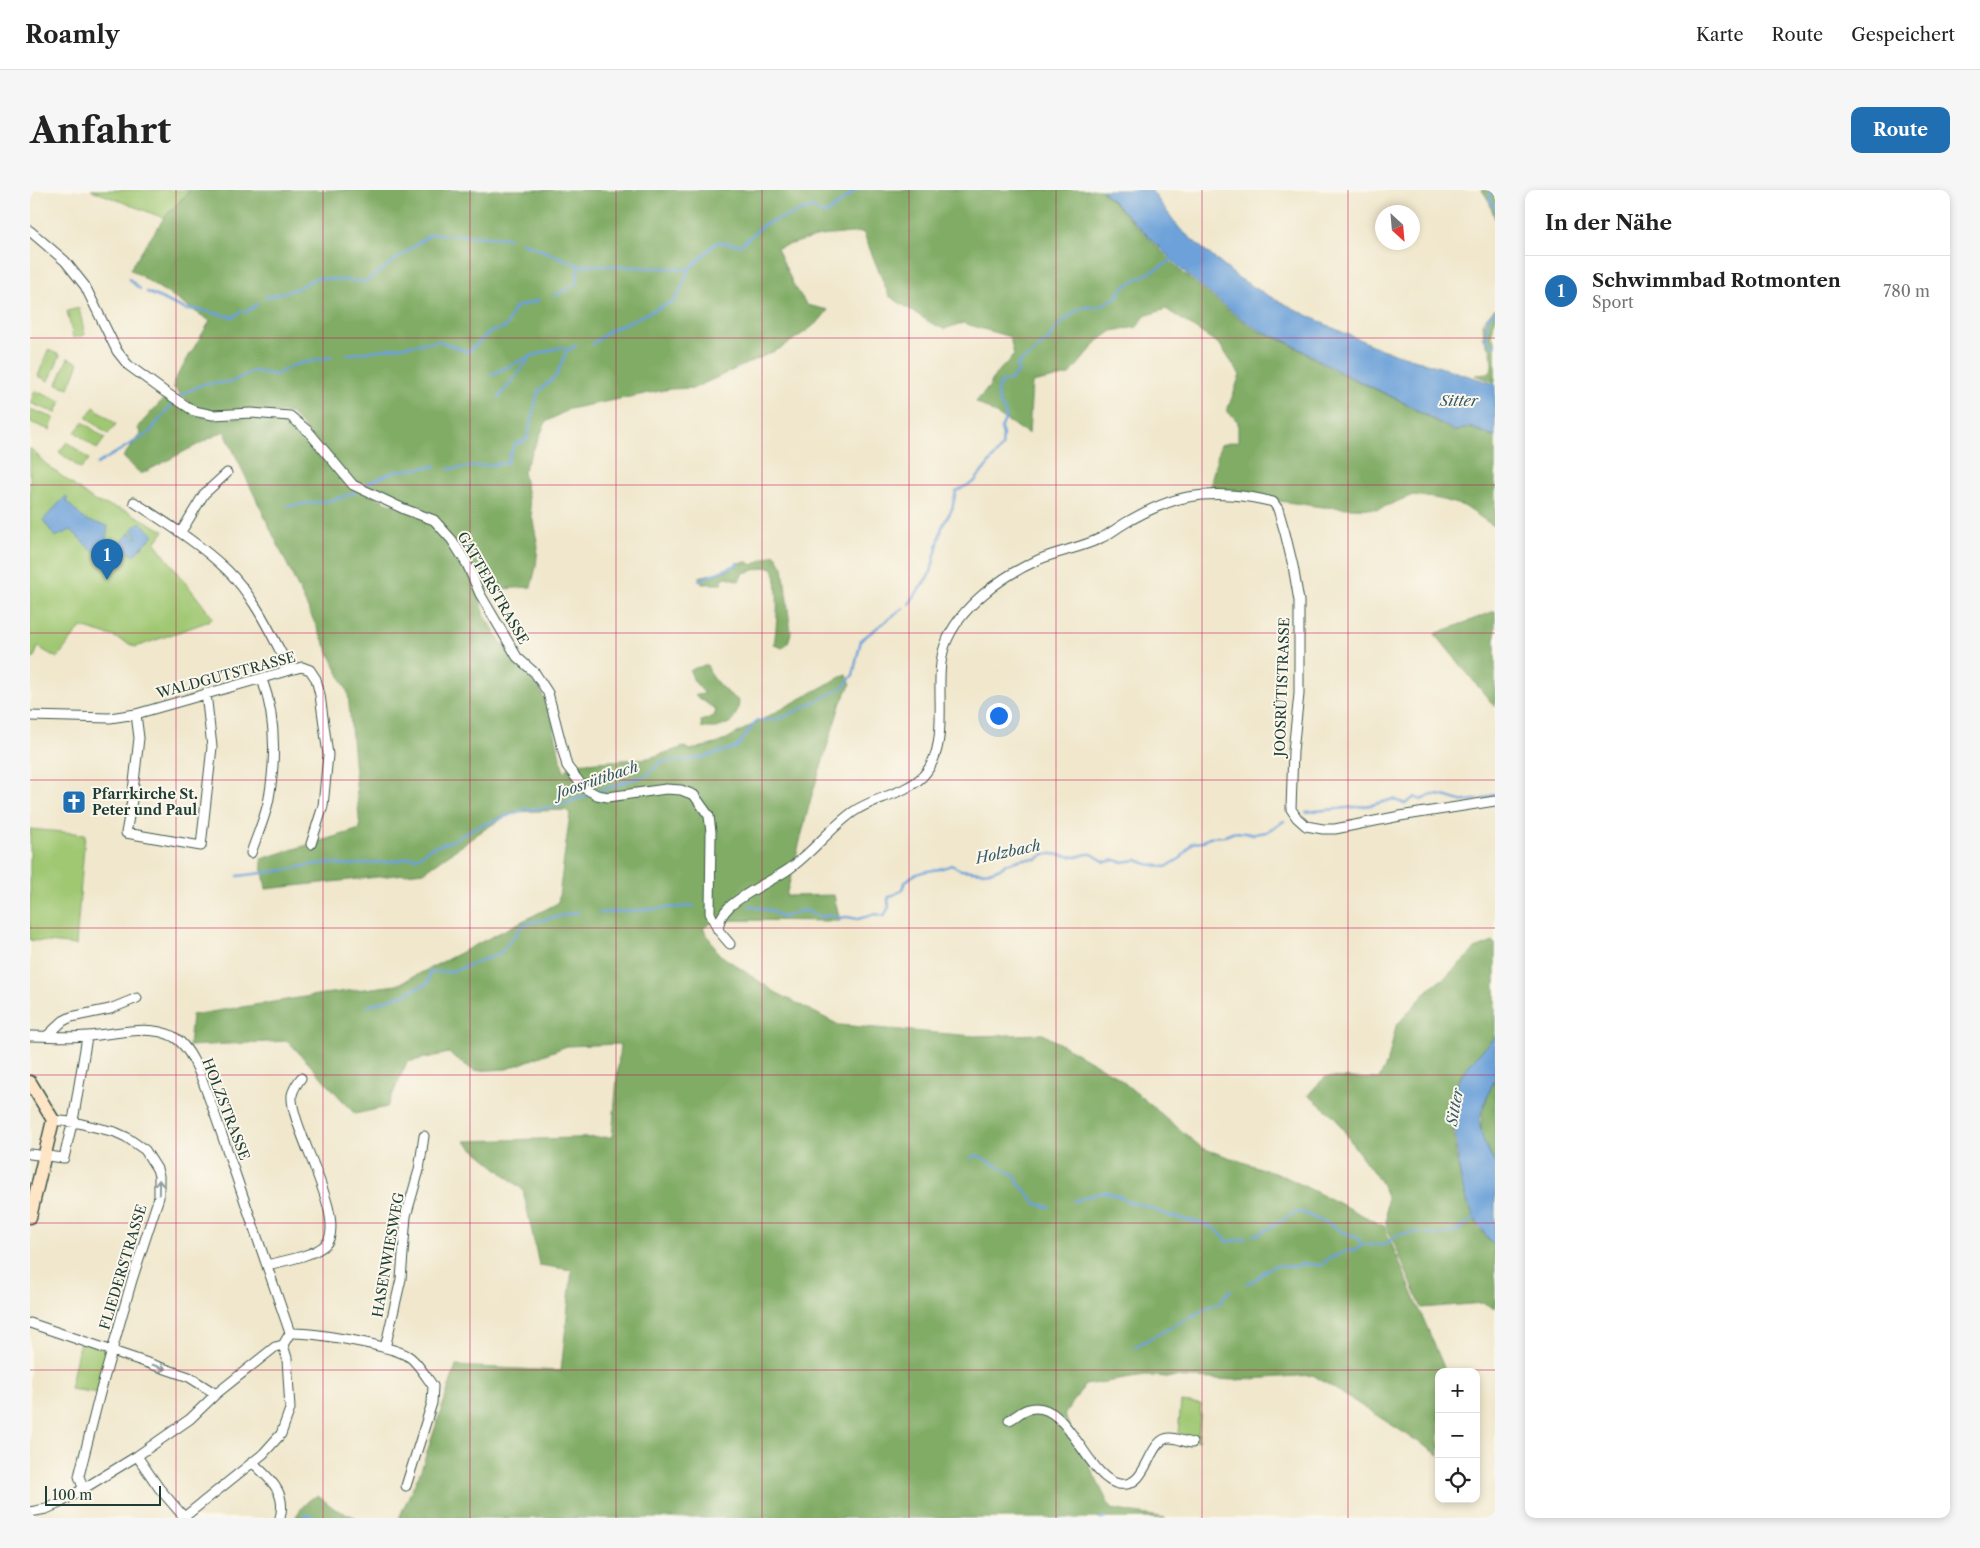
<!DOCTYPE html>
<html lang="de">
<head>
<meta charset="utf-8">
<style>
	:root { --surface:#fff; --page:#f6f6f6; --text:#222; --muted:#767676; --line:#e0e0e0; --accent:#1f6fb2 }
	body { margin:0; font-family:"Libre Caslon Text",serif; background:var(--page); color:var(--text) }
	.controls { position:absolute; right:15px; bottom:15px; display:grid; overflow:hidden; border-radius:10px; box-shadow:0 2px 8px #0003 }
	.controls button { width:45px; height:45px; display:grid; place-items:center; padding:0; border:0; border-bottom:1px solid var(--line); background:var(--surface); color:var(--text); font:25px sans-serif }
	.compass { position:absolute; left:1345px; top:15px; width:45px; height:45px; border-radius:50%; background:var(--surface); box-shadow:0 2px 8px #0003; rotate:154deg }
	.scale { position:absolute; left:15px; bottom:12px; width:116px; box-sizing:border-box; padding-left:5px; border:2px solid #1f3d34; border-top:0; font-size:14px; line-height:18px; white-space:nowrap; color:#1f3d34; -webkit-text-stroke:4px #fbf7ec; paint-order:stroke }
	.you { position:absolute; left:968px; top:525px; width:18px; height:18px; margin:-12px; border:4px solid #fff; border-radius:50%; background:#1a73e8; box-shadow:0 0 0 8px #1a73e833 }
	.badge { display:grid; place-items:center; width:32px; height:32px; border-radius:50%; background:var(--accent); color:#fff; font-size:16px; font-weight:700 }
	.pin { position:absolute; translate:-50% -41px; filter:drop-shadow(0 1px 2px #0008) }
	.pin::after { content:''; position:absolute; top:26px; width:18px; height:15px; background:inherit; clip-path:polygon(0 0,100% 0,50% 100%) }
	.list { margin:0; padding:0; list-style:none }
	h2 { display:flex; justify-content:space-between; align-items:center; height:65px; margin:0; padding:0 20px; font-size:21px }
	h2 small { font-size:16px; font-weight:400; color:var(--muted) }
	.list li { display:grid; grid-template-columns:32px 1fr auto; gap:15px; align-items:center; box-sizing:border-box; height:70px; padding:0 20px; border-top:1px solid var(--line) }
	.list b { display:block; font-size:19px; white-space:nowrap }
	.list p { margin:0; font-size:16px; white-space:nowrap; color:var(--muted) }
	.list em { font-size:16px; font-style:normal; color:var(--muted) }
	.icon { flex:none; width:28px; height:28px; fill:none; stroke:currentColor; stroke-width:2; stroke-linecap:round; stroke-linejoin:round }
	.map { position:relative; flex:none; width:1465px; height:1328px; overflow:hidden; border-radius:10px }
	header { display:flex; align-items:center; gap:30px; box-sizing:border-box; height:70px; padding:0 25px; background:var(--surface); border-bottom:1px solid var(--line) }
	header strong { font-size:24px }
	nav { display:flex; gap:28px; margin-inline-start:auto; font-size:18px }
	.intro { display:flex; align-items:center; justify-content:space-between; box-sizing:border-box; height:120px; padding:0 30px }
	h1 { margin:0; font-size:35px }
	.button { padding:12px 22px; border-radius:10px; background:var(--accent); color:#fff; font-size:18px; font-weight:700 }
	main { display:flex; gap:30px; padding:0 30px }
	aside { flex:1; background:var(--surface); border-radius:10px; box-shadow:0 2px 8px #0003 }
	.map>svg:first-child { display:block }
	.green { fill:#a0c873; stroke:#608254 }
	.forest { fill:#80ac65; stroke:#50744c }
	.water { fill:#6ca1d9; stroke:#466f86 }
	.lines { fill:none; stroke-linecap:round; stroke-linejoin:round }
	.stream { stroke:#6ca1d9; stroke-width:2.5 }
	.street-casing { stroke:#3e564b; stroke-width:11 }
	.secondary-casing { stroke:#3e564b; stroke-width:15 }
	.street { stroke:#fff; stroke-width:9 }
	.secondary { stroke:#fde5c5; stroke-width:12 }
	.oneway { stroke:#8f9e9a }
	.grid { fill:none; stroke:#c2185b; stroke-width:1; stroke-opacity:0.55 }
	.labels { text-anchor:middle; stroke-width:4; stroke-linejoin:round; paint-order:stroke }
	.street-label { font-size:14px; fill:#1f3d34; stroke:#fbf7ec }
	.poi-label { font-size:14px; font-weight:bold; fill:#1f3d34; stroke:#fbf7ec; text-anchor:start }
	.water-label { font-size:15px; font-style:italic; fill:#365b66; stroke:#fbf7ec }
</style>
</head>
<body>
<header>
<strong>Roamly</strong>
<nav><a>Karte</a><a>Route</a><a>Gespeichert</a></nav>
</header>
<div class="intro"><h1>Anfahrt</h1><a class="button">Route</a></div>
<main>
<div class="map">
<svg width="1465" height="1328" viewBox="0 0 1465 1328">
	<rect width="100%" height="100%" fill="#fbf7ec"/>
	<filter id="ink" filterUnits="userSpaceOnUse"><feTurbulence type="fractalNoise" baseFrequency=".02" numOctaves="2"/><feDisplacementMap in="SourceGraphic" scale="10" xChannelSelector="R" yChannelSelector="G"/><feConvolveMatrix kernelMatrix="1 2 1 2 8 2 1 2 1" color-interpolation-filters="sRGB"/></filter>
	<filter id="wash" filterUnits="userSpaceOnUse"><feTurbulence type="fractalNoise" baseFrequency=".0096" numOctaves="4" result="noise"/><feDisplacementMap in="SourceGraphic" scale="20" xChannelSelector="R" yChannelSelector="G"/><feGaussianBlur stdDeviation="1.12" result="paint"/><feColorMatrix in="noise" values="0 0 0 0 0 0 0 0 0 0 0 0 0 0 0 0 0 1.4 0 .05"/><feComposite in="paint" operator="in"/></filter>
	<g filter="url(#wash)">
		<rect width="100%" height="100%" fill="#f0e7cc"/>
		<path class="green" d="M61 0H160L134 28Z
			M49 118 55 145 43 148 37 121Z
			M18 160 30 165 19 191 8 186Z
			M38 168 49 173 39 198 27 194Z
			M5 201 31 211 26 223 0 213Z
			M64 217 86 234 78 244 56 227Z
			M0 219 24 228 20 240 0 232Z
			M53 232 75 248 67 259 45 242Z
			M37 252 59 269 51 279 29 262Z
			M0 258 16 274 64 311 99 322 134 341 125 353 183 428 174 433 106 457 82 446 51 437 27 468 8 457 4 468 0 466Z
			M0 639 55 644 46 755 0 750Z
			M50 1151 82 1162 70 1203 40 1199Z
			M1151 1212 1171 1214 1168 1251 1151 1247 1148 1243Z"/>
		<path class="forest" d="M160 0H1071L1154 84 1205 126 1230 142 1258 153 1305 181 1370 211 1424 242 1439 238 1465 247V337L1434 316 1409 309 1383 305 1349 319 1292 317 1179 301 1190 255 1208 251V232L1197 221 1210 185 1190 155 1136 119 1115 126 1107 137 1082 141 1068 151 1039 185 1002 193 999 244 946 212 959 197 965 185 984 165 980 147 933 133 914 139 901 133 859 106 833 42 790 46 747 58 763 94 777 115 798 120 790 130 778 140 751 158 664 198 640 199 539 219 516 232 493 282 508 356 506 377 501 397 457 400 451 404 405 327 323 293 261 223 183 222 164 217 144 198V191L180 131 100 79 134 28Z
			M1452 0H1465V29L1459 11Z
			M1465 118V129L1461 146 1465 151V192L1445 185 1457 184 1461 182 1462 174 1461 161 1454 149 1453 132Z
			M136 206 163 225 186 229 246 226 259 228 293 262 322 297 403 332 421 352 449 405 455 426 484 473 494 481 510 500 521 523 530 568 534 582 542 574 619 568 654 557 660 560 689 553 816 484 821 494 811 512 781 608 756 706 804 705 810 731 686 730 673 738 689 764 745 802 809 835 944 846 1013 844 1085 885 1172 958 1256 987 1354 1036 1416 1182H1409V1265L1283 1185 1205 1190 1115 1186 1055 1195 1034 1225 1081 1319 1135 1328H369L391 1280 426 1176 531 1181 542 1080 509 1075 493 1000 434 951 582 947 590 854 537 856 477 879 444 881 419 863 377 872 357 917 325 924 258 851 159 856 162 825 293 804 367 795 528 713 540 624 536 620 483 622 455 639 394 682 236 699 231 669 330 639 318 503 194 241 111 284 93 267 111 243 107 238Z
			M745 364 753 377 759 427 761 443 758 453 753 458 744 455C747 435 750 397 743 378L736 377 713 383 709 391 697 387 691 389 693 394H672L669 387 701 379 706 373 718 372 722 375Z
			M1465 421V517L1405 444Z
			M677 475C682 491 696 502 709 511L708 520 702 532 687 538H672L671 531 684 526 686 520 665 505 675 504 664 491 660 481 665 478Z
			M1463 752 1465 754V846L1435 880 1427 892 1422 927 1426 967 1435 1007 1448 1037 1465 1057V1119L1454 1113 1392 1118 1356 1035 1357 1007 1351 993 1324 956 1305 927 1278 905 1295 887 1349 889 1358 871 1366 836 1401 797 1417 786 1445 759Z
			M1465 890V972C1449 948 1447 935 1457 908 1459 902 1461 895 1465 890Z
			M288 1306 305 1319 327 1328H267L266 1326C272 1318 278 1308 288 1306Z"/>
		<path class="water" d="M1072 0H1121L1150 39 1172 58 1207 87 1237 105 1301 137 1351 159 1465 194V246L1439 237 1425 241 1371 211 1306 180 1258 152 1231 141 1206 125 1155 83Z
			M36 306 38 309 36 311 55 330 78 336 76 349 63 362 41 340 25 347 13 330Z
			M110 332 124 345 103 366 90 354 100 342 106 348 107 346 101 340Z
			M1465 847V888L1452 919 1449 931 1454 953 1465 974V1056C1432 1020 1429 986 1425 940 1424 926 1423 904 1429 891 1436 875 1453 860 1465 847Z"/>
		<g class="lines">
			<path class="stream" d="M1460 0V11L1465 18
				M491 52 549 75 658 79
				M99 89 110 99
				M117 102 157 120 165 119 203 127 212 121 217 122 227 114
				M524 106 546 94 549 75
				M235 108 268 98 285 88 335 92 401 44 479 48
				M1465 122 1458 127 1456 149 1465 156
				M563 154 579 141 646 110 659 79 687 52 711 55 733 35 782 17 795 25 826 0
				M316 165 409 151 438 162 460 142 476 137 484 118 509 110
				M460 185 501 166 531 157 537 160
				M149 206 173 194 201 192 223 181 246 185 263 175 302 167
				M469 207 499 169
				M67 274 119 243 142 214
				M418 279 477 273 484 255 497 249 508 202 526 186 537 160 546 156
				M334 295 363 282 406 276
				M258 316 302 310 325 303
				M669 390 709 374
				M879 414 901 382 912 337 922 319 926 301 944 292 972 257 973 245 971 239 976 227 975 221 970 214 967 204 968 198 972 192 981 190 988 182 987 175 990 172 1001 165 1018 150 1025 139 1042 124 1052 117H1069L1088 106 1092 98 1144 69
				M566 602 619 584 630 572 667 569 707 557 726 531 750 529 812 498 823 485 831 450 873 418
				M1453 609 1465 604
				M1276 622C1305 618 1335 619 1363 609L1375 614 1385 607C1394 613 1395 606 1403 605 1414 604 1421 609 1431 611 1437 612 1443 610 1448 609
				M208 686 256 680 285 674 300 673 317 675 366 671 381 667 387 668 400 658 422 651 444 638 493 620 525 617 561 604
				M719 716 743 721 749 726 754 727 773 720 792 727 801 725 807 728 817 727 828 729 845 724 854 726 859 717 858 710 859 707 871 701C880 676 903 684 921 675L931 680 952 682 962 681 973 677 975 674 993 669H1007L1014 664H1022L1046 667 1057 664H1062L1075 672 1085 670 1092 672 1107 670 1117 674 1136 677 1151 668 1162 653 1172 652 1179 647 1195 646 1205 642 1224 644 1237 642 1254 631
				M569 723 664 716
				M338 816 375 804 398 793 400 782H420L469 764 494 734 548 722
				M941 968 947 965 986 986 989 994 1007 1014 1019 1017
				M1044 1011 1069 1003 1079 1002 1082 1005C1090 1003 1095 1012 1103 1013 1117 1014 1123 1020 1135 1024 1150 1030 1171 1031 1184 1038 1189 1041 1194 1048 1198 1052L1216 1048
				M1396 1043 1409 1046 1427 1041 1446 1027
				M1223 1045 1229 1044 1266 1022H1271L1305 1037 1313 1043C1321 1043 1329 1047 1332 1055
				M1217 1093 1223 1091 1236 1080 1246 1075 1263 1077 1272 1074 1292 1075 1299 1068 1309 1065 1315 1061H1324L1332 1055 1356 1054 1369 1044 1390 1042
				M1140 1138 1180 1116 1191 1112 1196 1104 1201 1100
				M1104 1157 1138 1139
				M274 1324 288 1328
				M1071 1328H1075"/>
		</g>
	</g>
	<g filter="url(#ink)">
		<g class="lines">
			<g class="street-casing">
				<path id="street" d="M0 41 35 71 55 96 87 161 98 175 135 202 164 221 183 225 221 223 260 226 278 241 323 295 374 319 404 330 422 350 437 374 450 404 480 455 487 467 505 483 518 503 537 576 554 598 567 605 578 607 636 599 651 600 664 605 679 626 681 642 680 723 688 740 700 754
					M104 312C136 333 169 353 197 380 225 407 242 446 260 480
					M151 342 174 304 197 283
					M106 524 109 548 102 610 96 643 171 656 182 557 176 503
					M0 526 80 528 106 524 260 480 272 477 280 480 286 489 290 505 298 565 293 616 281 654
					M221 663C227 645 236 626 239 608 246 568 246 527 232 489
					M688 740C689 730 692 724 699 717 717 701 740 692 759 679 782 663 799 639 823 622 844 607 873 605 892 587 924 555 901 494 915 455 929 417 972 386 1008 370 1028 361 1051 358 1071 348 1080 344 1088 337 1097 332 1116 321 1137 311 1158 307 1185 302 1217 305 1243 312L1248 319 1255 343 1263 376 1269 411V504L1263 561 1261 619 1267 628 1276 636 1293 639H1305L1370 626 1465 611
					M0 846C19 846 38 848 57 846 84 845 119 833 144 847 164 859 174 896 182 916L260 1143 253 1155
					M17 846 33 831 41 827 80 819 107 808
					M23 930 48 933 85 942 96 947 115 960 127 979 129 986V1007L102 1090 70 1203 49 1286 53 1298
					M0 964 34 968 44 925 57 847
					M237 1075C253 1071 283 1066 295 1055 320 1031 259 936 262 905 263 900 268 892 271 888
					M0 1133 159 1187 186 1204
					M260 1143C282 1142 359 1155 378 1166 386 1170 397 1188 403 1196L402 1213 376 1296
					M355 1158 371 1089 376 1026 389 980 394 946
					M979 1230C986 1227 992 1220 999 1219 1038 1208 1056 1288 1089 1294 1119 1299 1117 1248 1140 1248 1147 1248 1155 1252 1162 1253
					M107 1266 129 1298 154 1327
					M222 1272C240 1289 257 1302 250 1328
					M0 1322 16 1319 30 1313 107 1266 160 1229 186 1204 245 1157 253 1155
					M153 1328 233 1264 251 1244 260 1219 257 1168 253 1155"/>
			</g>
			<g class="secondary-casing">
				<path id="secondary" d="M0 892 23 930 0 1027"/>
			</g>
			<use href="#street" class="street"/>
			<use href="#secondary" class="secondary"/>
		</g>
		<defs><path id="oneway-shaft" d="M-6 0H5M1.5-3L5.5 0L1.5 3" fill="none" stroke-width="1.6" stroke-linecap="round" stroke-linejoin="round" transform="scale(1.25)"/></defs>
		<g class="oneway">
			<use href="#oneway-shaft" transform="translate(129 997) rotate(-89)"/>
			<use href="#oneway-shaft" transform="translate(129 1177) rotate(19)"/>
		</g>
	</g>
	<path class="grid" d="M146 0V1328M293 0V1328M440 0V1328M586 0V1328M732 0V1328M879 0V1328M1026 0V1328M1172 0V1328M1318 0V1328M0 148H1465M0 295H1465M0 443H1465M0 590H1465M0 738H1465M0 885H1465M0 1033H1465M0 1180H1465"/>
	<defs>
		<g id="church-square" transform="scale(1.25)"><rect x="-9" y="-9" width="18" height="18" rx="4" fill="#1f6fb2" stroke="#fbf7ec"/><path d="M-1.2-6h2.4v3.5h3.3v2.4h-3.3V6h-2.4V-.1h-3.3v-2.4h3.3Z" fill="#fff"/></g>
	</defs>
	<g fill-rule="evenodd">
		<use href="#church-square" x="44" y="612"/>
	</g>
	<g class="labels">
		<g class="street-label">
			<text transform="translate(463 398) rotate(60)" y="5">GATTERSTRASSE</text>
			<text transform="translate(196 485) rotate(-15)" y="5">WALDGUTSTRASSE</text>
			<text transform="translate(1252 497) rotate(-88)" y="5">JOOSRÜTISTRASSE</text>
			<text transform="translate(196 919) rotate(69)" y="5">HOLZSTRASSE</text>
			<text transform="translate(358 1065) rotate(-80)" y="5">HASENWIESWEG</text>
			<text transform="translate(93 1077) rotate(-73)" y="5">FLIEDERSTRASSE</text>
		</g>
		<g class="poi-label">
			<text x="62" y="609">Pfarrkirche St.<tspan x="62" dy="16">Peter und Paul</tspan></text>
		</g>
		<g class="water-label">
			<text x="1429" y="216">Sitter</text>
			<text transform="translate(567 590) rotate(-19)" y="5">Joosrütibach</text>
			<text transform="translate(978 662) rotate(-12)" y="5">Holzbach</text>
			<text transform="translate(1425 917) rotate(-80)" y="5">Sitter</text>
		</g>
	</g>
</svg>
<div class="controls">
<button>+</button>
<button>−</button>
<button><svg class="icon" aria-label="locate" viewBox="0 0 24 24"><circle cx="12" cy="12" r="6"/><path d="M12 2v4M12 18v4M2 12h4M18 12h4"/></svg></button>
</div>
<svg class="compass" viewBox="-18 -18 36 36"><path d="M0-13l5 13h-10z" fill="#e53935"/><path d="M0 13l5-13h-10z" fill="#767676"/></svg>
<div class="scale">100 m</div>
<div class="you"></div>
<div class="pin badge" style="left:77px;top:390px">1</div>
</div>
<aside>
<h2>In der Nähe<small></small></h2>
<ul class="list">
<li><span class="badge">1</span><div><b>Schwimmbad Rotmonten</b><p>Sport</p></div><em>780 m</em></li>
</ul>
</aside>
</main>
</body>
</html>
